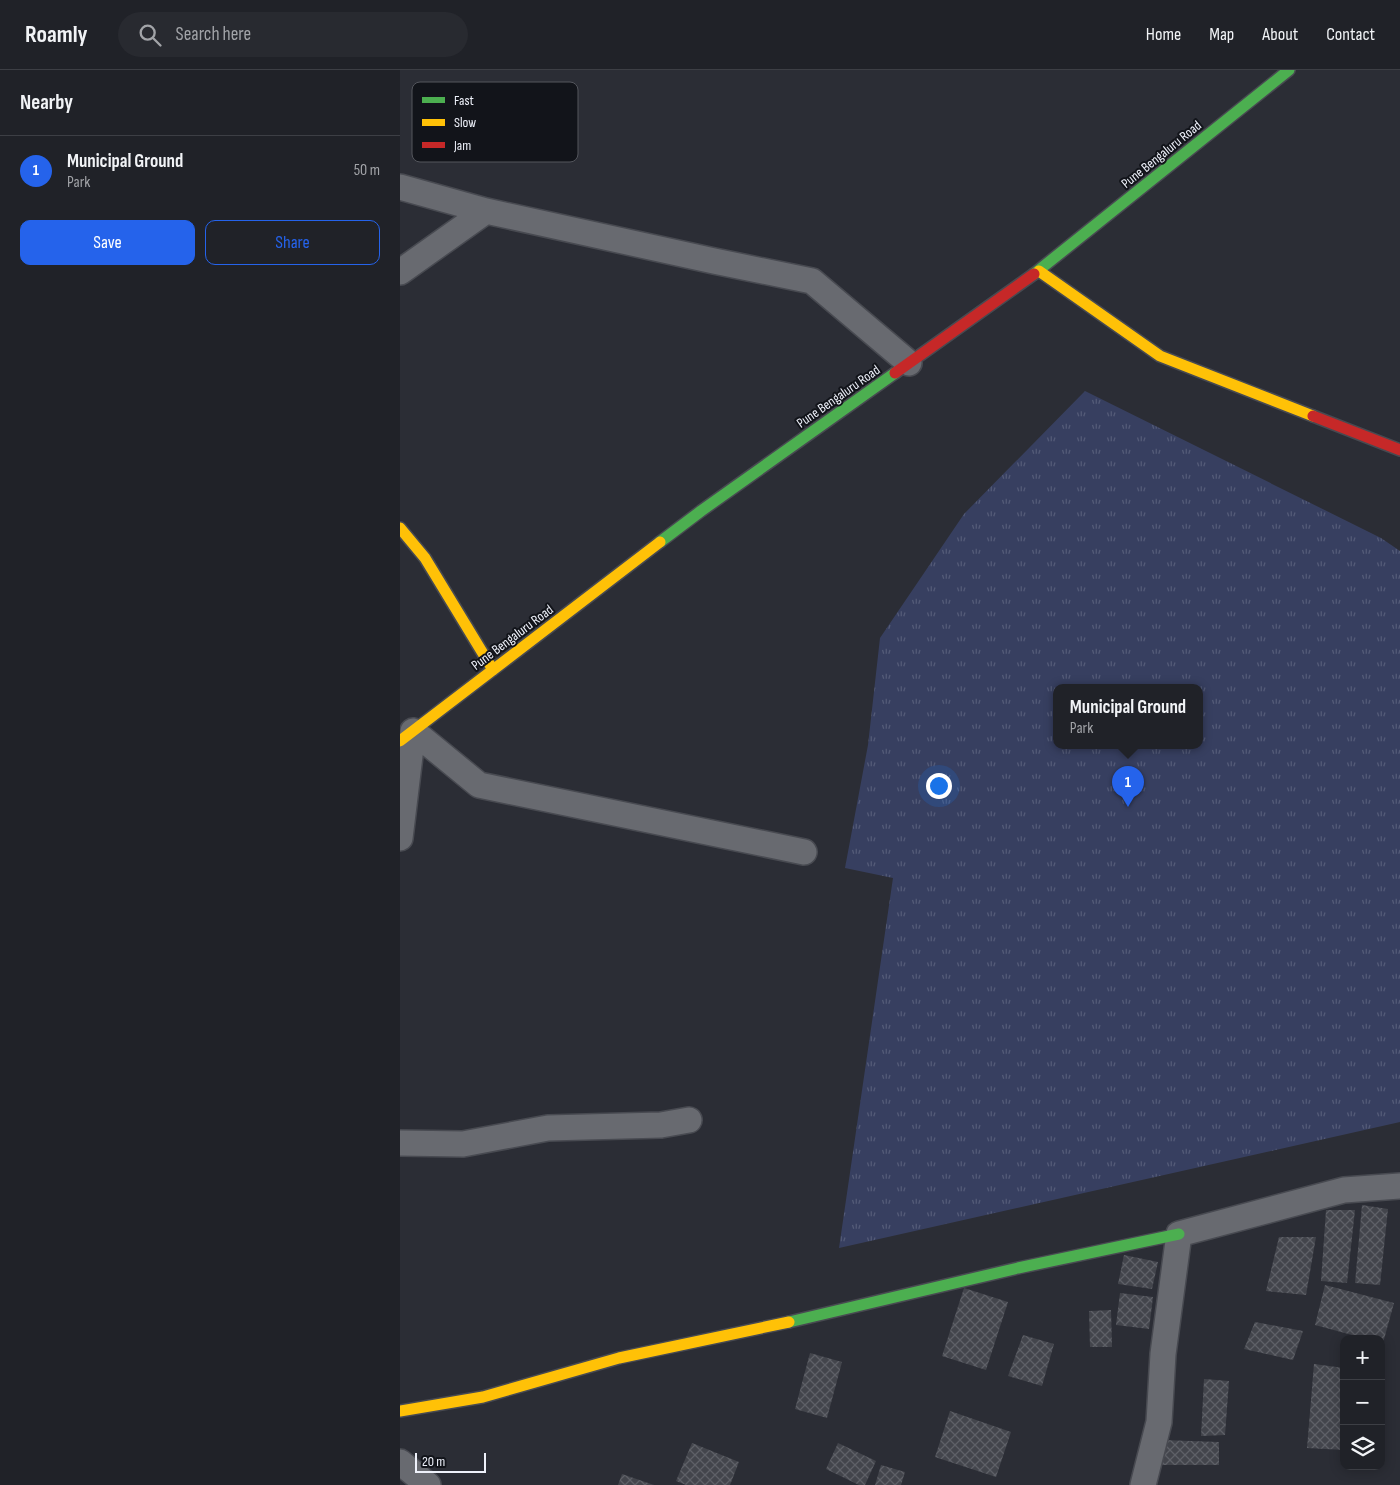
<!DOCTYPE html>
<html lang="en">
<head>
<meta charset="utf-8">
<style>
	:root { --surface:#202228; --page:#282a30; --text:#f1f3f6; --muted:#a2a4a8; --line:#3d3f45; --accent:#2563eb }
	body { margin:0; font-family:"Sofia Sans Condensed",sans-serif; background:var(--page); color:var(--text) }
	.controls { position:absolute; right:15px; bottom:15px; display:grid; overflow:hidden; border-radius:10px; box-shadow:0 2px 12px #0003 }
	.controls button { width:45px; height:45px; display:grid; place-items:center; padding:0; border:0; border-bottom:1px solid var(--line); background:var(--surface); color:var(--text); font:25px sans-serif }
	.scale { position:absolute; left:15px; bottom:12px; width:71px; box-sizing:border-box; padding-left:5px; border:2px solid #eef1fa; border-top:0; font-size:14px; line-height:18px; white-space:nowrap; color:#eef1fa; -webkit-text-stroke:4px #12141a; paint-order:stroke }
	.you { position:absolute; left:538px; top:715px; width:18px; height:18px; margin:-12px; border:4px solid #fff; border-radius:50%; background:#1a73e8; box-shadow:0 0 0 8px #1a73e833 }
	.badge { display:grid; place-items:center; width:32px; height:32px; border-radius:50%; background:var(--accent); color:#fff; font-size:16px; font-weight:700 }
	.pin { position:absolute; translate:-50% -41px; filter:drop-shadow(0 1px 2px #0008) }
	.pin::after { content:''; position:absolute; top:26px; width:18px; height:15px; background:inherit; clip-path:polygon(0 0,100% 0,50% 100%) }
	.popup { position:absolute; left:653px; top:614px; width:150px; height:65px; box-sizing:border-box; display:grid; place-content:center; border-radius:10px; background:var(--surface); filter:drop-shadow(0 1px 4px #0005); font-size:16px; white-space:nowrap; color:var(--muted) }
	.popup b { font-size:19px; color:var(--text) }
	.popup::after { content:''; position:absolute; left:50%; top:100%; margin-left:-10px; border:10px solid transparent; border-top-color:var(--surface) }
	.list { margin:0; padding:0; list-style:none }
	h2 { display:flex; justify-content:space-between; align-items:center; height:65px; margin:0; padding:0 20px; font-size:21px }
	h2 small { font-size:16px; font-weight:400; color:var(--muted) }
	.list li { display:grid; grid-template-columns:32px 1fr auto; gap:15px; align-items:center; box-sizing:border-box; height:70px; padding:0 20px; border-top:1px solid var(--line) }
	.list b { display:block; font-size:19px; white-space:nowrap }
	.list p { margin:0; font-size:16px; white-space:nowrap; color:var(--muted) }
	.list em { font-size:16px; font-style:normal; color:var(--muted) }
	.actions { display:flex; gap:10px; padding:15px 20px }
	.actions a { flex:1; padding:11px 0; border:1px solid var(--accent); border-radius:10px; text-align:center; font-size:18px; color:var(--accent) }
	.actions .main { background:var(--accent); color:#fff }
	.icon { flex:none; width:28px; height:28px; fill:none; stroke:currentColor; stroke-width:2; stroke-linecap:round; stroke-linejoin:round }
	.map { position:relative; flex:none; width:1000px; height:1415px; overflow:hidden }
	header { display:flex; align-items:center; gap:30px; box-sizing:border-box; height:70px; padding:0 25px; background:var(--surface); border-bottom:1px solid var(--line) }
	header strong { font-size:24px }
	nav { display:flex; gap:28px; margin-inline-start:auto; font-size:18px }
	.search { width:350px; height:45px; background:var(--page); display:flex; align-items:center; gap:12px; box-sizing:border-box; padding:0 18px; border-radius:28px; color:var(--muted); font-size:19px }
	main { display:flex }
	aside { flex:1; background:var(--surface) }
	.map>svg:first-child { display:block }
	.park { fill:url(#park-tufts); fill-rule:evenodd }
	.building { fill:url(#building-cross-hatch) }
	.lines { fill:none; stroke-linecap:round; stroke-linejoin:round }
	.street-casing { stroke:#484a51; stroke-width:28 }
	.fast-casing { stroke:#484a51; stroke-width:14 }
	.slow-casing { stroke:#484a51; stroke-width:14 }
	.jam-casing { stroke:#484a51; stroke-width:14 }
	.street { stroke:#686a70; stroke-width:25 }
	.fast { stroke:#4caf50; stroke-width:11 }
	.slow { stroke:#ffc107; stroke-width:11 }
	.jam { stroke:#c62828; stroke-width:11 }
	.labels { text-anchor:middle; stroke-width:4; stroke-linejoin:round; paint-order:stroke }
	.street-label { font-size:14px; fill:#eef1fa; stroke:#12141a }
	.key { fill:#12141a; stroke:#54565d; stroke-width:1 }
	.key-label { font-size:14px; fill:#eef1fa }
</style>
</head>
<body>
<header>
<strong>Roamly</strong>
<div class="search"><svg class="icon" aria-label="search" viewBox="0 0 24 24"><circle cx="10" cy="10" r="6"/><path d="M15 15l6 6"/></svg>Search here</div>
<nav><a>Home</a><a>Map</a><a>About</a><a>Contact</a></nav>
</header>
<main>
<aside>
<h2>Nearby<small></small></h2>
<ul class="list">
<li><span class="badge">1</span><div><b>Municipal Ground</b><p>Park</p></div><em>50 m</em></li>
</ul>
<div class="actions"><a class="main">Save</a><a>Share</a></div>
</aside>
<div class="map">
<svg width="1000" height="1415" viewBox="0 0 1000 1415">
	<defs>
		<pattern id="park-tufts" width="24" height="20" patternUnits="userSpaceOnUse" patternTransform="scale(1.25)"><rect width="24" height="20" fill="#373f60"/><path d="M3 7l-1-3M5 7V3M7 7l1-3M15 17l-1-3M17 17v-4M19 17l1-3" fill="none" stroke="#545b78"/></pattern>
		<pattern id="building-cross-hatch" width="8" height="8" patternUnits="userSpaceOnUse" patternTransform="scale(1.25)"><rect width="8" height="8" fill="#43454c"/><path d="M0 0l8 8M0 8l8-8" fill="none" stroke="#5e6067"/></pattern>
	</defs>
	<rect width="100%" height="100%" fill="#2b2d35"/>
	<path class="park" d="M685 321 981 468 1000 481V1052L439 1178 493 808 445 798 468 675 480 568 564 444ZM657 618H799V676H657Z"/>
	<path class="building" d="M962 1135 988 1139 980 1215 955 1213Z
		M926 1140H955L947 1213 921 1211Z
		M879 1167H916L906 1225 866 1221Z
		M724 1185 758 1192 752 1219 718 1214Z
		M925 1215 994 1233 983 1273 981 1272V1269H967L915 1255Z
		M564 1218 608 1232 586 1300 542 1286Z
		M720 1223 753 1227 749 1259 716 1255Z
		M711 1240 712 1277H690L689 1241Z
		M855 1252 903 1261 893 1290 844 1279Z
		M623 1265 654 1274 642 1316 608 1306Z
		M410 1283 442 1292 427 1348 395 1339Z
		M914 1294 944 1298V1380L907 1378Z
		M804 1309 829 1311 825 1365 801 1366Z
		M550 1341 611 1362 596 1407 535 1387Z
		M764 1370 819 1372V1395H760Z
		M292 1373 339 1392 330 1415H286L276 1411Z
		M438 1373 476 1391 465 1415H459L426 1399Z
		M481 1395 505 1402 501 1415H475Z
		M222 1404 254 1415H218Z"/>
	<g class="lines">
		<g class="street-casing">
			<path id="street" d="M0 117 86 141 314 191 412 211 509 293
				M0 202 86 141
				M0 768 13 661 79 715 404 782
				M0 1073 63 1074 148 1058 261 1055 289 1050
				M0 1392 28 1415
				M743 1415 759 1352 763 1284 779 1164 944 1120 1000 1116"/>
		</g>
		<g class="fast-casing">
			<path id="fast" d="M634 204 889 0
				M260 472 301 441 495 303
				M389 1252 618 1198 779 1164"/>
		</g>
		<g class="slow-casing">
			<path id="slow" d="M639 201 760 286 913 346
				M0 458 25 488 93 600
				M0 671 260 472
				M0 1341 83 1327 219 1288 389 1252"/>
		</g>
		<g class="jam-casing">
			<path id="jam" d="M495 303 634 204
				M913 346 1000 380"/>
		</g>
		<use href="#street" class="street"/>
		<use href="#fast" class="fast"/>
		<use href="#slow" class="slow"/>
		<use href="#jam" class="jam"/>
	</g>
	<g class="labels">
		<g class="street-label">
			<text transform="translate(761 84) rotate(-39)" y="5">Pune Bengaluru Road</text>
			<text transform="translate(438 326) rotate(-35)" y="5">Pune Bengaluru Road</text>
			<text transform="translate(112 567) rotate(-37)" y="5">Pune Bengaluru Road</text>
		</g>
	</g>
	<rect x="12" y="12" width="166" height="80" rx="8" class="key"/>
	<rect x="22" y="27" width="23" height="6" fill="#4caf50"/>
	<rect x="22" y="49" width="23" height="7" fill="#ffc107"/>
	<rect x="22" y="72" width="23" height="6" fill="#c62828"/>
	<g class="key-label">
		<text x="54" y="35">Fast</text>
		<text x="54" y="57">Slow</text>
		<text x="54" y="80">Jam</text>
	</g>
</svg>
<div class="controls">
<button>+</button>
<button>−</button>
<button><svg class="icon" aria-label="layers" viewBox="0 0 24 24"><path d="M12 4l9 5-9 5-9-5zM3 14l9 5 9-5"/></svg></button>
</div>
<div class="scale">20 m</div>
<div class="you"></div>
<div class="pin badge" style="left:728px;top:737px">1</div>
<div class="popup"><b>Municipal Ground</b>Park</div>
</div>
</main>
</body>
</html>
